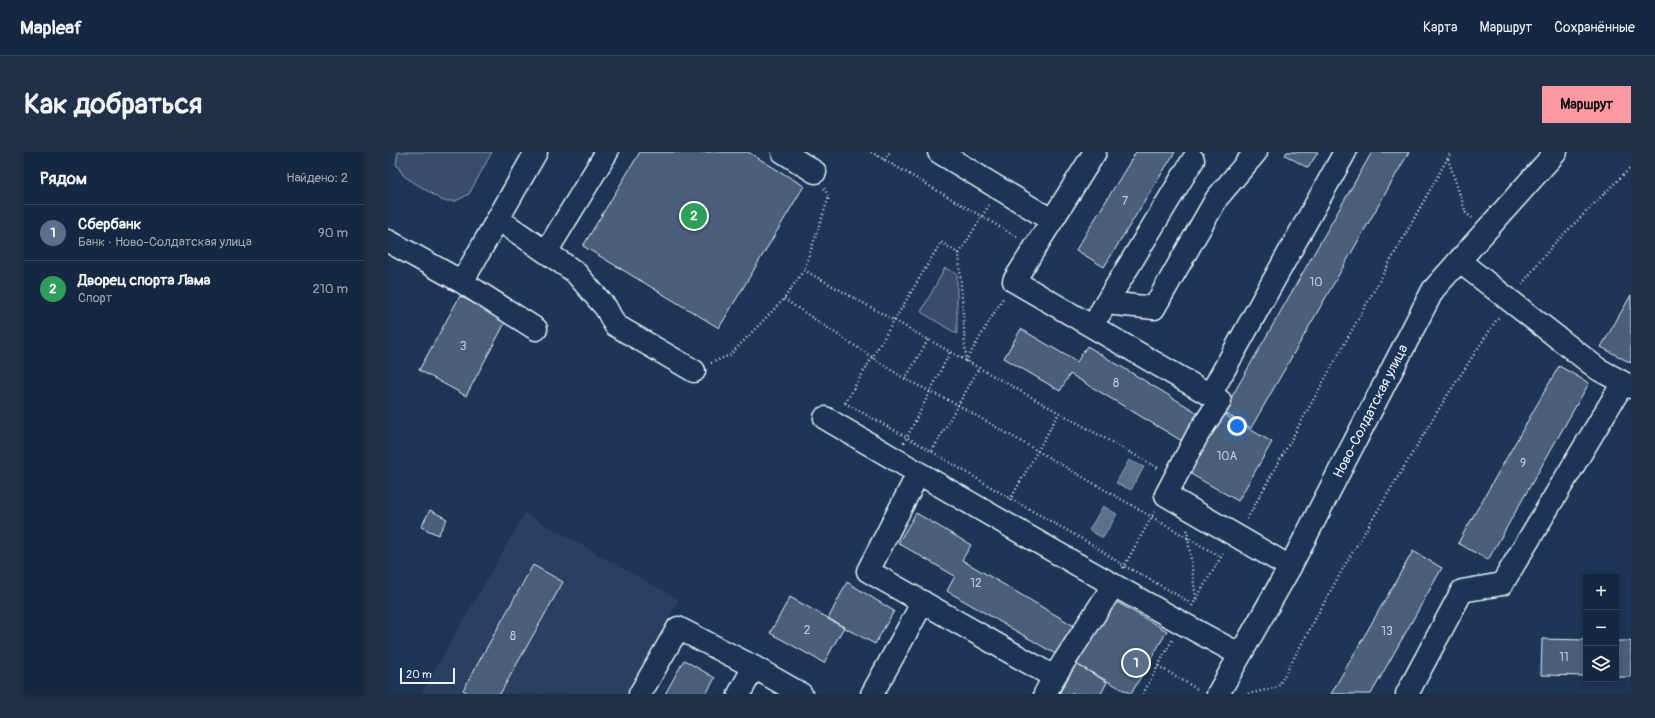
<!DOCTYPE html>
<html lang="ru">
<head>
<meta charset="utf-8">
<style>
	:root { --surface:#162841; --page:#1f3048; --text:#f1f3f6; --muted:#9ea6b1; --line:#35445a; --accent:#ff9aa2 }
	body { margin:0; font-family:Pangolin,sans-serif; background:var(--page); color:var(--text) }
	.controls { position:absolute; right:12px; bottom:12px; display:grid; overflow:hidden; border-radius:0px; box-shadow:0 2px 6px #0003 }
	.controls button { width:36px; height:36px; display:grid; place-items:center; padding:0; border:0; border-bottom:1px solid var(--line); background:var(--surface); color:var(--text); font:20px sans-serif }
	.scale { position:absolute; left:12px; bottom:10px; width:55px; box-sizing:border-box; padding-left:4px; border:2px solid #e8f1f8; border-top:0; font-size:11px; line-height:14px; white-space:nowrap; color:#e8f1f8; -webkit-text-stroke:3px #1d3557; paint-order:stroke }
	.you { position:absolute; left:849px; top:274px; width:14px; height:14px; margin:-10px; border:3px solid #fff; border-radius:50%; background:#1a73e8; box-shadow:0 0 0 6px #1a73e833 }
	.badge { display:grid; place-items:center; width:26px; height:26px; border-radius:50%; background:var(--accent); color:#fff; font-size:13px; font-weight:700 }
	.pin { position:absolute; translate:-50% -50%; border:2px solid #fff; box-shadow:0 1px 4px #0006 }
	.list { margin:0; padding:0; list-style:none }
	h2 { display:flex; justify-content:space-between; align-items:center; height:52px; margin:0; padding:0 16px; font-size:17px }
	h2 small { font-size:13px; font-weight:400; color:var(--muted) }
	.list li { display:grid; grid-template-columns:26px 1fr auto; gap:12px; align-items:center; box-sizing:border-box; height:56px; padding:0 16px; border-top:1px solid var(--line) }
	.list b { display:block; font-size:15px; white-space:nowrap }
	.list p { margin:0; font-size:13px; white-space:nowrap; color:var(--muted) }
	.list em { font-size:13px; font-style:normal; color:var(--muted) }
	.icon { flex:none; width:22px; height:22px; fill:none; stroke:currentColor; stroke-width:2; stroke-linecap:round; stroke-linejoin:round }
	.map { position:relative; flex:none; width:1243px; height:542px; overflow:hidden; border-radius:0px }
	header { display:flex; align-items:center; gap:24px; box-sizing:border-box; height:56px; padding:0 20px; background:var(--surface); border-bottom:1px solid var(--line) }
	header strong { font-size:19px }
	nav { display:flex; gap:22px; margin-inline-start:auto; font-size:14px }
	.intro { display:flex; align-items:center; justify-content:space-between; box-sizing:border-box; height:96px; padding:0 24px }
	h1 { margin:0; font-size:28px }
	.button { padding:10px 18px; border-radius:0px; background:var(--accent); color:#111; font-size:14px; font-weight:700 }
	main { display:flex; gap:24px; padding:0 24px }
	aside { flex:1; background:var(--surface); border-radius:0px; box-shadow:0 2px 6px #0003 }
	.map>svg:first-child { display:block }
	.built { fill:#2a4162 }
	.green { fill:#374d6c; stroke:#909fb2 }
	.water { fill:#5d7089; stroke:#95a4b5 }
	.building { fill:#495e7a; stroke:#e8f1f8 }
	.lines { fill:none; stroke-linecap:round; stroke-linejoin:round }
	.minor-casing { stroke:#e8f1f8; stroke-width:25 }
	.major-casing { stroke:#e8f1f8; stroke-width:25 }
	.path { stroke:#e8f1f8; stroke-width:2.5; stroke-dasharray:1 3; stroke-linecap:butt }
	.minor { stroke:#1d3557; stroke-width:22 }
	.major { stroke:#1d3557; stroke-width:22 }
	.labels { text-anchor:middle; stroke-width:3; stroke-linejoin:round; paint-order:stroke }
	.number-label { font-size:12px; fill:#c0ccd8 }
	.street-label { font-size:14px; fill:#e8f1f8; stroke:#1d3557 }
</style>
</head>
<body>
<header>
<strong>Mapleaf</strong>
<nav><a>Карта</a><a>Маршрут</a><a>Сохранённые</a></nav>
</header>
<div class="intro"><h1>Как добраться</h1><a class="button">Маршрут</a></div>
<main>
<aside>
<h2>Рядом<small>Найдено: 2</small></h2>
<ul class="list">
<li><span class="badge" style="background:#5c6f8a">1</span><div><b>Сбербанк</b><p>Банк · Ново-Солдатская улица</p></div><em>90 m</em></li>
<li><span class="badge" style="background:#2e9e5b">2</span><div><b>Дворец спорта Лама</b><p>Спорт</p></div><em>210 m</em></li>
</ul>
</aside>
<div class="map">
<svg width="1243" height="542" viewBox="0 0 1243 542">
	<rect width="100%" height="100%" fill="#1d3557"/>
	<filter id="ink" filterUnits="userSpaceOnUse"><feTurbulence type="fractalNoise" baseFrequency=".025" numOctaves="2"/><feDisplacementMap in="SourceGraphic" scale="8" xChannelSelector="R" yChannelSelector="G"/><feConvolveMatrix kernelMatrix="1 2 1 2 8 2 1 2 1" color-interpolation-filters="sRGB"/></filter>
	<g filter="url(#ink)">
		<path class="built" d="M137 361 291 448 238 542H33Z"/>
		<path class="green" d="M10 0H104L81 42 68 49H55L16 24 8 12Z
			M557 116 569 122V182L533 160Z"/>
		<path class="water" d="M741 308 756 315 743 338 728 331Z
			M715 354 729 362 715 386 701 378Z"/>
		<path class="building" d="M252 0H360L416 34 331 176 195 94Z
			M748 0H787L716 115 688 98Z
			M899 0H930L920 16 897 3Z
			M984 0H1021L863 276 835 260Z
			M1243 143V211L1213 195Z
			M72 144 118 169 78 244 31 218Z
			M633 177 689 210 699 194 810 261 794 289 682 222 672 239 616 206Z
			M1171 214 1201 231 1100 408 1070 391Z
			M828 258 884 290 850 349 794 317Z
			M42 358 59 367 50 383 33 375Z
			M528 361 583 393 574 408 688 475 671 504 559 439 567 424 510 391Z
			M1025 399 1054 416 983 542H943Z
			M145 413 175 430 112 542H81L75 538Z
			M459 430 506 459 487 492 440 467Z
			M402 445 456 475 436 511 382 481Z
			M725 448 779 479 743 542 688 512Z
			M1154 487 1198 488V524L1153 523Z
			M1228 489H1243V525H1228Z
			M296 508 327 526 318 542H277Z
			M688 512 719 530 713 542H671Z"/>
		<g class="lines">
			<g class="minor-casing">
				<path id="minor" d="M395 0 427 20
					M551 0 663 68
					M707 0 626 129 822 243 957 0
					M110 67 187 120 218 156 227 173 306 219
					M0 89 74 130 148 177
					M158 100 219 0
					M1071 109 1210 217 1243 235
					M74 130 148 0
					M718 151 766 156 829 46 868 0
					M712 161 805 8
					M822 243 832 249 810 282 778 343 902 415
					M437 266C574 347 711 427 851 502
					M530 322 480 419 666 525 657 542
					M366 515 413 542
					M666 525 725 434
					M252 542 290 476 366 515 351 542
					M484 542 535 450
					M1019 542 1074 439 1114 432 1235 231"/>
			</g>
			<g class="major-casing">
				<path id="major" d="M830 542 902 415 1045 138 1168 0"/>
			</g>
			<path class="path" d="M483 0 629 85
				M1060 7 1078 61 1084 66
				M496 8 502 0
				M601 53 571 102 578 209 615 146
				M416 118 770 316
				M1134 132 1165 93 1243 15
				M396 147 517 227 570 253 833 405
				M323 211 342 203 396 147 416 118 441 45 436 36
				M517 227 540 188
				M457 251 531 292 623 347 705 393 736 414 756 424 801 450
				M457 251 553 90 571 102
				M516 291 562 200
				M544 299 591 216
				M622 348 671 261
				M859 367 1063 0
				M799 378 808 447
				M735 416 767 359
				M804 454 836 400
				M770 514 811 538
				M755 542 784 488
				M860 542 890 535 958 411 1057 247 1111 164"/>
			<use href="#minor" class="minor"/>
			<use href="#major" class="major"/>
		</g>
	</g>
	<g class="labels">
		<g class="number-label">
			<text x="737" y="53">7</text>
			<text x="928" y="134">10</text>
			<text x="75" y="198">3</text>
			<text x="728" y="235">8</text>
			<text x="839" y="308">10А</text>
			<text x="1135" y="315">9</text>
			<text x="588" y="435">12</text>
			<text x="419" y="482">2</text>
			<text x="999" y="483">13</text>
			<text x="125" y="488">8</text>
			<text x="1176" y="509">11</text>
		</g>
		<g class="street-label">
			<text transform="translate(982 259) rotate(-63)" y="5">Ново-Солдатская улица</text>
		</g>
	</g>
</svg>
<div class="controls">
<button>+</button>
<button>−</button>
<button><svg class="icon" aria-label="layers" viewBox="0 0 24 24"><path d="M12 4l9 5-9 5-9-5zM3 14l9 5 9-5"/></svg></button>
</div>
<div class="scale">20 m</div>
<div class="you"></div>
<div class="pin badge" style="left:748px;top:511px;background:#5c6f8a">1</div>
<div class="pin badge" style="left:306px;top:64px;background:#2e9e5b">2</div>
</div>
</main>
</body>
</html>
